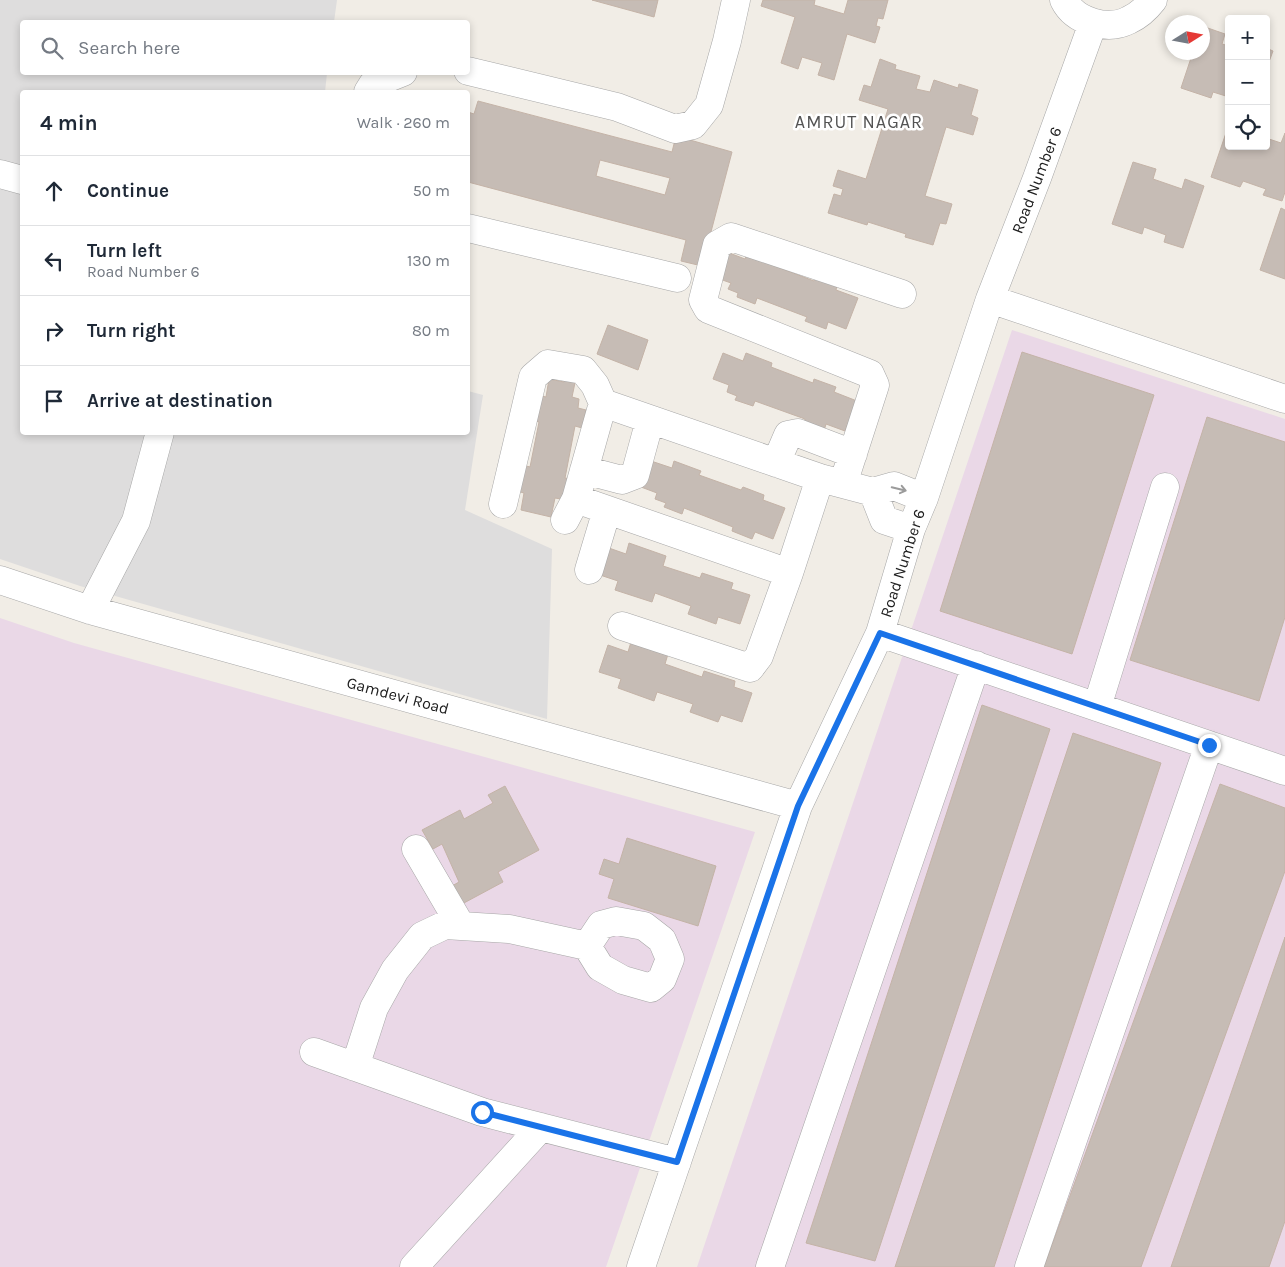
<!DOCTYPE html>
<html lang="en">
<head>
<meta charset="utf-8">
<style>
	:root { --surface:#fff; --page:#f6f6f7; --text:#1f2937; --muted:#747a83; --line:#e0e1e3 }
	body { margin:0; font-family:Karla,sans-serif; background:var(--page); color:var(--text) }
	.controls { position:absolute; right:15px; top:15px; display:grid; overflow:hidden; border-radius:5px; box-shadow:0 2px 8px #0003 }
	.controls button { width:45px; height:45px; display:grid; place-items:center; padding:0; border:0; border-bottom:1px solid var(--line); background:var(--surface); color:var(--text); font:25px sans-serif }
	.compass { position:absolute; left:1165px; top:15px; width:45px; height:45px; border-radius:50%; background:var(--surface); box-shadow:0 2px 8px #0003; rotate:79deg }
	.stop { position:absolute; width:15px; height:15px; margin:-11px; border:4px solid #1a73e8; border-radius:50%; background:#fff }
	.stop.end { background:#1a73e8; border-color:#fff; box-shadow:0 1px 5px #0008 }
	.list { margin:0; padding:0; list-style:none }
	h2 { display:flex; justify-content:space-between; align-items:center; height:65px; margin:0; padding:0 20px; font-size:21px }
	h2 small { font-size:16px; font-weight:400; color:var(--muted) }
	.list li { display:grid; grid-template-columns:32px 1fr auto; gap:15px; align-items:center; box-sizing:border-box; height:70px; padding:0 20px; border-top:1px solid var(--line) }
	.list b { display:block; font-size:19px; white-space:nowrap }
	.list p { margin:0; font-size:16px; white-space:nowrap; color:var(--muted) }
	.list em { font-size:16px; font-style:normal; color:var(--muted) }
	.icon { flex:none; width:28px; height:28px; fill:none; stroke:currentColor; stroke-width:2; stroke-linecap:round; stroke-linejoin:round }
	.map { position:relative; flex:none; width:1285px; height:1267px; overflow:hidden }
	.search { position:absolute; background:var(--surface); box-shadow:0 2px 8px #0003; left:20px; top:20px; width:450px; height:55px; display:flex; align-items:center; gap:12px; box-sizing:border-box; padding:0 18px; border-radius:5px; color:var(--muted); font-size:19px }
	.panel { position:absolute; background:var(--surface); box-shadow:0 2px 8px #0003; left:20px; top:90px; width:450px; height:345px; border-radius:5px }
	.map>svg:first-child { display:block }
	.residential { fill:#dedddd }
	.industrial { fill:#ead8e7 }
	.building { fill:#c6bcb5; stroke:#c4b3a7; fill-rule:evenodd }
	.lines { fill:none; stroke-linecap:round; stroke-linejoin:round }
	.minor-casing { stroke:#a7a7a7; stroke-width:29 }
	.minor { stroke:#fff; stroke-width:28 }
	.oneway { stroke:#9b9b9b }
	.route { stroke:#1a73e8; stroke-width:6 }
	.labels { text-anchor:middle; stroke-width:5; stroke-linejoin:round; paint-order:stroke }
	.street-label { font-size:16px; fill:#202020; stroke:#fff }
	.neighbourhood-label { font-size:18px; letter-spacing:1px; fill:#535353; stroke:#fff }
</style>
</head>
<body>
<div class="map">
<svg width="1285" height="1267" viewBox="0 0 1285 1267">
	<rect width="100%" height="100%" fill="#f1ede6"/>
	<path class="residential" d="M0 0H337L334 22H22V72L327 73 325 92H22V432H468V391L483 395 465 510 552 549 547 719 80 586 0 559Z"/>
	<path class="industrial" d="M1012 330 1285 419V1267H697Z
		M0 618 74 643 755 832 606 1267H0Z"/>
	<path class="building" d="M592 0H658L654 17Z
		M763 0H815L814 5 844 14 848 0H888L883 19 878 18 876 26 880 27 875 43 847 34 834 80 818 75 822 63 802 57 798 69 781 63 795 17 761 6Z
		M1202 26 1225 34 1222 44 1229 46V97L1213 92 1211 98 1181 88 1193 52H1202Z
		M1266 48 1273 51 1266 70Z
		M880 59 896 65 895 69 920 76 916 89 930 92 934 80 958 88 959 84 978 90 971 115 978 118 973 135 946 127 925 196 952 204 946 224 940 223 933 245 905 237 906 234 868 222 867 225 828 213 834 194 841 196 843 189 833 186 838 170 866 179 888 109 859 100 864 85 871 87Z
		M478 101 672 152 676 136 732 152 702 266 681 261 686 240 468 182V112L474 114ZM600 160 670 178 665 195 596 176Z
		M1229 124V146H1266V138L1281 143 1285 133V192L1282 201 1263 195 1266 189 1243 181 1240 187 1211 177Z
		M1133 162 1156 169 1153 179 1182 189 1185 179 1204 186 1183 248 1164 242 1166 235 1144 227 1142 234 1112 224Z
		M1281 208 1285 210V279L1260 270Z
		M724 251 745 259 748 251 772 265 814 281 816 277 837 285 836 290 858 298 846 329 828 322 826 329 805 321 807 317 757 298 755 304 737 297 738 293 728 289 731 283 714 277Z
		M608 325 648 340 638 370 597 354Z
		M1022 352 1154 395 1072 654 940 611Z
		M723 353 743 361 746 353 772 363 771 367 813 383 814 379 836 387 834 392 857 401 845 431 826 424 824 431 804 423 805 419 755 401 753 406 735 400 737 396 727 392 729 385 713 379Z
		M565 376 576 378 572 397 579 399 578 408 586 410 582 428 575 426 565 478 572 479 567 500 555 498 551 517 521 510 524 493 517 491 523 465 530 467 539 422 532 420 537 395 546 397 549 379 564 382Z
		M1207 417 1285 442V617L1259 701 1130 660Z
		M651 461 672 468 674 461 701 471 699 475 741 490 743 487 764 495 763 500 785 508 773 539 755 532 752 539 732 531 733 527 684 508 682 514 664 507 666 503 655 499 657 493 641 487Z
		M629 543 666 556 663 566 700 578 702 573 733 583 731 589 750 595 740 624 718 617 716 624 688 614 691 606 655 593 652 602 615 590 618 581 597 574 606 547 626 554Z
		M631 642 668 654 665 664 702 677 704 671 735 681 734 687 752 693 742 722 721 715 718 722 690 712 693 704 657 692 654 701 618 688 621 679 599 672 608 645 628 652Z
		M982 705 1050 729 875 1261 806 1243Z
		M1073 733 1161 763 994 1267H895Z
		M1220 784 1285 808V871L1141 1267H1044Z
		M505 786 539 850 498 872 503 882 462 904 452 886 459 882 442 844 433 849 422 830 460 810 464 819 493 803 488 795Z
		M627 838 716 866 698 926 608 898 614 879 599 874 604 859 619 864Z
		M1285 937V1221L1269 1267H1171Z"/>
	<g class="lines">
		<g class="minor-casing">
			<path id="minor" d="M1064 0C1075 22 1108 31 1129 20 1140 15 1146 9 1153 0
				M468 71 617 107 675 129 693 125 709 105 727 41 736 0
				M368 92 373 84 403 72
				M0 174 22 180
				M468 228 677 278
				M990 299 1285 399
				M776 463 788 435 798 433 853 454
				M584 470 622 480 635 475 650 420
				M843 484 875 385 870 374 708 309 703 300 717 245 731 237 902 294
				M873 492 884 520 911 529
				M576 499 789 573
				M503 504 533 377 548 364 583 370 595 385 603 403 820 478 873 492 894 486 924 498
				M565 520 576 499 603 403
				M589 570 607 510
				M0 580 90 610 798 806
				M90 610 136 521 160 432
				M622 626 750 668 759 656 789 573 820 478
				M880 633 1285 771
				M1097 707 1165 487
				M416 849 461 926
				M314 1052 482 1112 677 1162
				M355 1067 374 1008 395 970 422 936 445 925 509 929 587 946 600 967 623 980 651 988 662 979 670 959 662 940 644 926 616 921 601 925 587 946
				M414 1267 541 1127
				M641 1267 798 806 880 633 911 529 924 498 990 299 1037 178 1093 23
				M770 1267 976 665
				M1029 1267 1209 745"/>
		</g>
		<use href="#minor" class="minor"/>
	</g>
	<defs><path id="oneway-shaft" d="M-6 0H5M1.5-3L5.5 0L1.5 3" fill="none" stroke-width="1.6" stroke-linecap="round" stroke-linejoin="round" transform="scale(1.25)"/></defs>
	<use class="oneway" href="#oneway-shaft" transform="translate(899 489) rotate(14)"/>
	<g class="lines">
		<path class="route" d="M482 1112 677 1162 798 806 880 633 1209 745"/>
	</g>
	<g class="labels">
		<g class="street-label">
			<text transform="translate(1036 180) rotate(-69)" y="6">Road Number 6</text>
			<text transform="translate(902 563) rotate(-72)" y="6">Road Number 6</text>
			<text transform="translate(398 695) rotate(15)" y="6">Gamdevi Road</text>
		</g>
		<g class="neighbourhood-label">
			<text x="859" y="128">AMRUT NAGAR</text>
		</g>
	</g>
</svg>
<div class="controls">
<button>+</button>
<button>−</button>
<button><svg class="icon" aria-label="locate" viewBox="0 0 24 24"><circle cx="12" cy="12" r="6"/><path d="M12 2v4M12 18v4M2 12h4M18 12h4"/></svg></button>
</div>
<svg class="compass" viewBox="-18 -18 36 36"><path d="M0-13l5 13h-10z" fill="#e53935"/><path d="M0 13l5-13h-10z" fill="#747a83"/></svg>
<div class="stop" style="left:482px;top:1112px"></div>
<div class="stop end" style="left:1209px;top:745px"></div>
<div class="search"><svg class="icon" aria-label="search" viewBox="0 0 24 24"><circle cx="10" cy="10" r="6"/><path d="M15 15l6 6"/></svg>Search here</div>
<section class="panel">
<h2>4 min<small>Walk · 260 m</small></h2>
<ul class="list">
<li><svg class="icon" aria-label="ahead" viewBox="0 0 24 24"><path d="M12 20V5M6 11l6-6 6 6"/></svg><div><b>Continue</b></div><em>50 m</em></li>
<li><svg class="icon" aria-label="left" viewBox="0 0 24 24"><path d="M17 20v-9H6M10 6l-5 5 5 5"/></svg><div><b>Turn left</b><p>Road Number 6</p></div><em>130 m</em></li>
<li><svg class="icon" aria-label="right" viewBox="0 0 24 24"><path d="M7 20v-9h11M14 6l5 5-5 5"/></svg><div><b>Turn right</b></div><em>80 m</em></li>
<li><svg class="icon" aria-label="arrive" viewBox="0 0 24 24"><path d="M6 21V4h12l-3 4 3 4H6"/></svg><div><b>Arrive at destination</b></div></li>
</ul>
</section>
</div>
</body>
</html>
